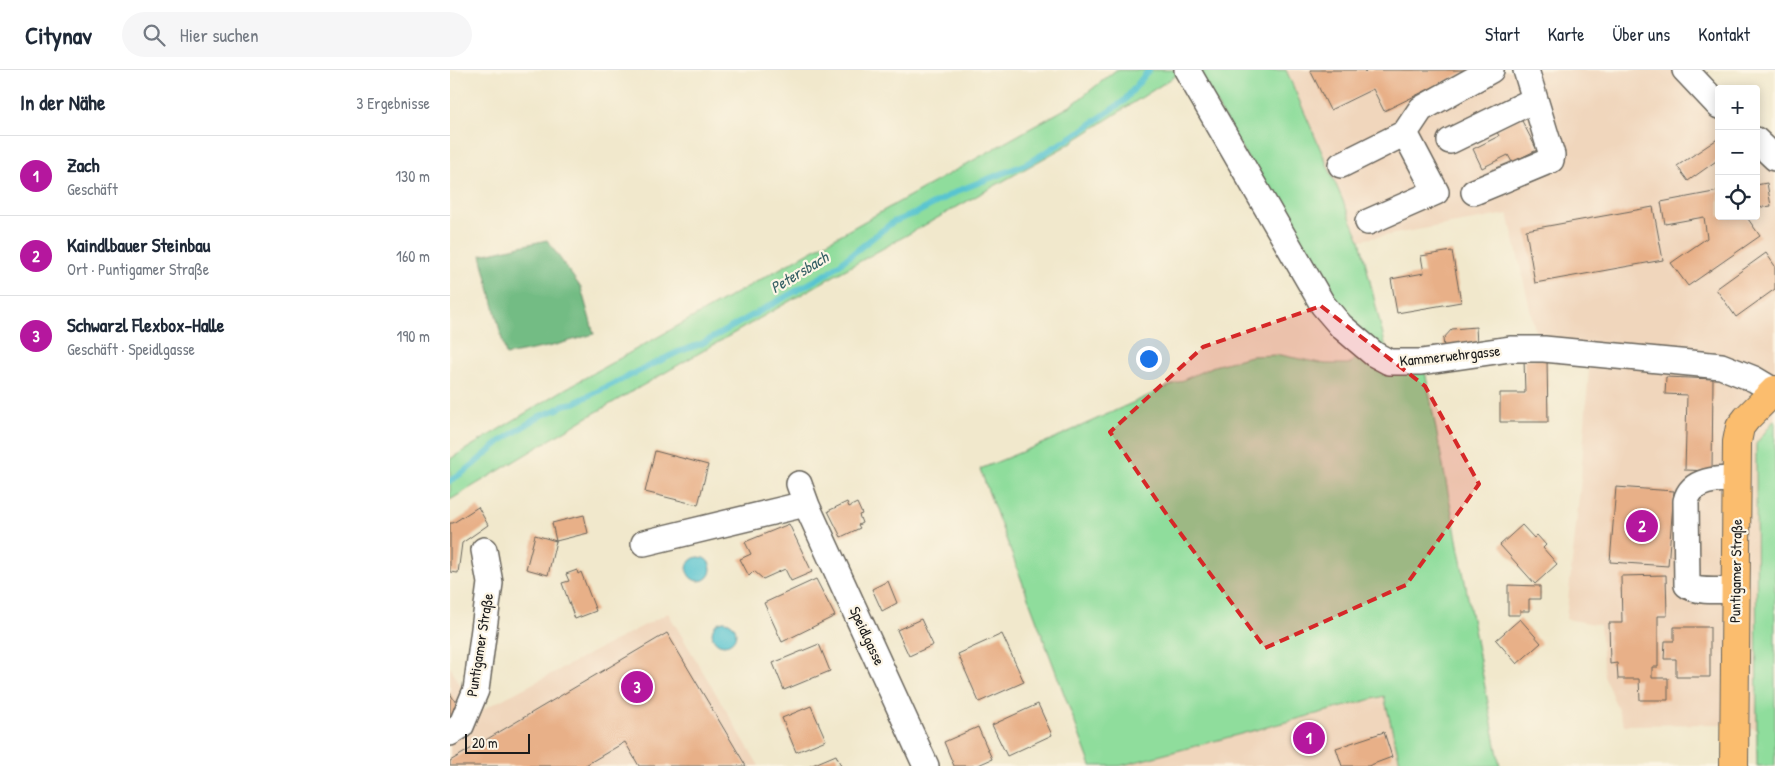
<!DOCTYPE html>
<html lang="de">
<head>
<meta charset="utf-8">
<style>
	:root { --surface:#fff; --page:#f6f6f7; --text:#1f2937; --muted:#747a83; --line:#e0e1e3; --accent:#b5179e }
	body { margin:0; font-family:"Patrick Hand",sans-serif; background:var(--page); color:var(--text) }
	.controls { position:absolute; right:15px; top:15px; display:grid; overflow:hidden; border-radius:5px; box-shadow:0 2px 12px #0003 }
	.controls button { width:45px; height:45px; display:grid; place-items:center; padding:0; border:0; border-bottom:1px solid var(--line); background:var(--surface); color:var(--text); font:25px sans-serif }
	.scale { position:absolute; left:15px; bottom:12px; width:65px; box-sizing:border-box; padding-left:5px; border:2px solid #1c1c1c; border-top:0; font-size:14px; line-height:18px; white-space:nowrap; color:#1c1c1c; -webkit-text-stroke:4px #fcf5e5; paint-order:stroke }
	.you { position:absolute; left:698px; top:288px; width:18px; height:18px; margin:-12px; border:4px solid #fff; border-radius:50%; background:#1a73e8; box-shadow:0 0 0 8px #1a73e833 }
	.badge { display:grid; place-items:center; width:32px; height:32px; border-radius:50%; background:var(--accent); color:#fff; font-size:16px; font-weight:700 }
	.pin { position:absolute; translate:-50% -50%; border:2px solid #fff; box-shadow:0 1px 5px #0006 }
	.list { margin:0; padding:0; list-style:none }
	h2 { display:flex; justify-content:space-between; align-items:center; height:65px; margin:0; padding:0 20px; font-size:21px }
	h2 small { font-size:16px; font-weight:400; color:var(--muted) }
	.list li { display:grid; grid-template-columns:32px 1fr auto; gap:15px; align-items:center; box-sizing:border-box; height:80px; padding:0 20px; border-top:1px solid var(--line) }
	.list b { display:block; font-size:19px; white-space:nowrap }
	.list p { margin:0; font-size:16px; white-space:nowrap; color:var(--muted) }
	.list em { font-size:16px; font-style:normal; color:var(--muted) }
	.icon { flex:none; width:28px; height:28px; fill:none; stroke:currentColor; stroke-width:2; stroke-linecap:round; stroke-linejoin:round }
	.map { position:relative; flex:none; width:1325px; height:696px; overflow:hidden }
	header { display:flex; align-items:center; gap:30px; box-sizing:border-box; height:70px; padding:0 25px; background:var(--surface); border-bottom:1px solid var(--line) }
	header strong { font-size:24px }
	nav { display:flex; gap:28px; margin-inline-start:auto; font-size:18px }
	.search { width:350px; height:45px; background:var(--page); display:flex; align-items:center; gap:12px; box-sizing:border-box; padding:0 18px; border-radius:28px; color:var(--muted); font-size:19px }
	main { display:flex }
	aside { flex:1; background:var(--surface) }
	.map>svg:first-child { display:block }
	.built { fill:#f0d6bc }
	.green { fill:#8fdd9c; stroke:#567c5c }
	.forest { fill:#73bc84; stroke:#486c50 }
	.water { fill:#58c4d0; stroke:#3a7076 }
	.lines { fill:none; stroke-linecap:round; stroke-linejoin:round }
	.stream { stroke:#58c4d0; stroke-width:6 }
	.building { fill:#e8b088 }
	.minor-casing { stroke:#67635a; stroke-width:28 }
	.major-casing { stroke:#67635a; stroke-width:30 }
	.minor { stroke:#fff; stroke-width:25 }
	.major { stroke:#fbbd6e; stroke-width:28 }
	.marked { fill:#d62828; fill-opacity:0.2; stroke:#d62828; stroke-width:4; stroke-dasharray:10 6; stroke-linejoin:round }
	.labels { text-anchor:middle; stroke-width:4.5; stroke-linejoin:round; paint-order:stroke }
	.street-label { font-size:15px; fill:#1c1c1c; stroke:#fcf5e5 }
	.water-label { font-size:16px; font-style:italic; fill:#345f64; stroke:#fcf5e5 }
</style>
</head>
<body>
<header>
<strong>Citynav</strong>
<div class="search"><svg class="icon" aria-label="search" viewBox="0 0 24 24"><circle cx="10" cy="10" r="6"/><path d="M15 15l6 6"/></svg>Hier suchen</div>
<nav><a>Start</a><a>Karte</a><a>Über uns</a><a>Kontakt</a></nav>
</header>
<main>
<aside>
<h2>In der Nähe<small>3 Ergebnisse</small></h2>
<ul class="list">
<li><span class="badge">1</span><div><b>Zach</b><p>Geschäft</p></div><em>130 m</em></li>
<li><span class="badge">2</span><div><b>Kaindlbauer Steinbau</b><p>Ort · Puntigamer Straße</p></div><em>160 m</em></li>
<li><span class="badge">3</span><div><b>Schwarzl Flexbox-Halle</b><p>Geschäft · Speidlgasse</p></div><em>190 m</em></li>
</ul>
</aside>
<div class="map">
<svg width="1325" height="696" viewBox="0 0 1325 696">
	<rect width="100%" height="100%" fill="#fcf5e5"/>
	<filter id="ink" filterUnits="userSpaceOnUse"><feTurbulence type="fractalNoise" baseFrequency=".02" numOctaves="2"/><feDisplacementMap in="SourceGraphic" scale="10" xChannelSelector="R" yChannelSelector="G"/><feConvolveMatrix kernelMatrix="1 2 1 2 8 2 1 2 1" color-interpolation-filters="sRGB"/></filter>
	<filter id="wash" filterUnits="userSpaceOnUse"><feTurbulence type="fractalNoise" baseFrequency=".0096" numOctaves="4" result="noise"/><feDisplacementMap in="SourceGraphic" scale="20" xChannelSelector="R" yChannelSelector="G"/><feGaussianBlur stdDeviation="1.12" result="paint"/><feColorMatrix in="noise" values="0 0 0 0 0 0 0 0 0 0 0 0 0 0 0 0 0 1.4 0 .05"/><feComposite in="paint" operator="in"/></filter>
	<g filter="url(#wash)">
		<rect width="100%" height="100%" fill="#f1e8cc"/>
		<path class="built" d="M836 0H1235L1269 36V146H1306V61L1319 64 1325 68V696H1307V659L1266 654 1174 655 1154 606 1150 555 1116 549 1131 408 1139 298 1087 269 1058 144 910 170Z
			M218 543 309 696H0V597L26 643Z
			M934 626 951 696H670Z"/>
		<path class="green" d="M666 0H730V3L614 77 373 212 136 348 0 430V389L115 319 622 35Z
			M747 0H836L910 170 937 282 882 236Z
			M911 282 974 296 1050 696H951L934 626 670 696H641L530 399 596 372 764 296 801 286 830 285 875 294H900Z
			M1325 349V696H1307L1306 374Z"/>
		<path class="forest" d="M97 170 131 218 144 264 102 276 56 285 31 185Z"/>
		<path class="water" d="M237 499a12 12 0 1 1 24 0a12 12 0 1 1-24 0Z
			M262 563a12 12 0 1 1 24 0a12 12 0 1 1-24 0Z"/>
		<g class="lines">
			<path class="stream" d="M0 411 18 399 51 371 90 346 108 339 113 335 124 333 228 282 251 274 378 203 443 152 466 143 510 120 576 94 628 63 674 31 699 0"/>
		</g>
		<g id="blocks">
			<path class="building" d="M860 0H914L915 2 918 0H1018L934 41 923 19 880 40Z
				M1070 47 1087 80 1062 92 1058 85 1032 98 1023 79 1049 66 1046 60Z
				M1269 68V89L1238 111 1227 96Z
				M1317 113 1321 136 1306 138V115Z
				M1269 121V146H1296L1310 166 1238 216 1221 193 1257 168 1254 147 1215 154 1211 132Z
				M1203 137 1213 190 1085 213 1076 160Z
				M1002 181 1011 232 947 243 941 209 974 203 971 186Z
				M1316 183 1325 196V219L1286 247 1266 219Z
				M1026 257 1027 274 994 277 993 269 1002 259Z
				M1074 289H1097L1098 352H1050V323H1075Z
				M1216 307 1263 309 1262 401 1235 400 1237 325 1215 324Z
				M205 381 258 395 248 435 195 422Z
				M1166 417 1224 421 1218 496 1160 492Z
				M397 432 399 437 407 433 412 444 409 445 412 453 408 455 410 458 391 467 378 441Z
				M28 437 38 455 12 473 8 503 0 502V453H3Z
				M134 445 138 463 106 471 102 453Z
				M339 454 362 502 341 511 335 499 313 509 304 501 299 506 290 489 301 484 295 472Z
				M1072 455 1084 468 1087 465 1096 475 1093 478 1107 494 1085 514 1050 475Z
				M85 465 106 471 98 505 76 499Z
				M127 500 128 504 131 502 146 541 125 549 112 513 119 511 116 504Z
				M1216 505 1217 546H1208V597H1202V608H1218V630H1190L1189 609H1168L1167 593 1160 594 1159 553H1172L1171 506Z
				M366 509 385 546 332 572 314 533Z
				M438 511 447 533 432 541 422 519Z
				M1058 515 1090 516V529H1079V541H1070V545H1058Z
				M471 549 483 575 459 586 447 560Z
				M1070 549 1091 573 1067 594 1046 570Z
				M1224 557H1260V607H1226V589H1214L1215 571H1224Z
				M217 563 296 696H189L175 672 134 696H0V691Z
				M552 564 574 612 529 632 508 584Z
				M369 574 380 601 334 620 323 593Z
				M0 623 11 642 0 648Z
				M588 634 602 665 557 686 542 655Z
				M361 636 376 670 346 682 332 648Z
				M528 657 542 689 526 696H504L494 672Z
				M934 662 942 687 918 696H892L886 678Z
				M386 685 391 696H360Z"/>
		</g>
	</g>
	<g filter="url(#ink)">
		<use href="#blocks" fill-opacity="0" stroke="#67635a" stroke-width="1"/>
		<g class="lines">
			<g class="minor-casing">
				<path id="minor" d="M737 0 873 235 891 256 905 268 924 284 939 292H971L1060 279H1094L1271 296 1304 309 1324 321
					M1235 0 1269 36
					M1306 70 1325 88
					M1000 71 1084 30
					M891 95 955 63 971 39 1041 0
					M1024 122 1101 90 1102 85 1076 0
					M918 152 986 122 955 63
					M349 414 357 436
					M194 473 347 436H357L476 696
					M1286 520C1273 520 1246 523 1237 515L1236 431C1241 409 1268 409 1287 409
					M0 663 11 656 26 620 40 513 34 480"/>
			</g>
			<g class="major-casing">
				<path id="major" d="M1284 696 1287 372 1290 357 1297 348 1325 320"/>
			</g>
			<use href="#minor" class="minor"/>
			<use href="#major" class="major"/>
		</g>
	</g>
	<path class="marked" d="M871 236 975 316 1029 414 956 515 815 578 717 445 660 362 753 277Z"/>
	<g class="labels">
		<g class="street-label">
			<text transform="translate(1000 286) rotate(-6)" y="5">Kammerwehrgasse</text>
			<text transform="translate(1286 501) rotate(-89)" y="5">Puntigamer Straße</text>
			<text transform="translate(417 566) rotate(65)" y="5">Speidlgasse</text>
			<text transform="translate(30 575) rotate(-81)" y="5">Puntigamer Straße</text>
		</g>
		<g class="water-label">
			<text transform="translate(349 202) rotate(-31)" y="6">Petersbach</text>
		</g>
	</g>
</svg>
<div class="controls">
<button>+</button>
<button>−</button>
<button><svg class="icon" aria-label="locate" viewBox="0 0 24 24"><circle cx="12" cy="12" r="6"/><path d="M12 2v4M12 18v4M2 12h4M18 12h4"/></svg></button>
</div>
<div class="scale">20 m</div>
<div class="you"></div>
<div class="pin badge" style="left:859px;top:668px">1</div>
<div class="pin badge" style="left:1192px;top:456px">2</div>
<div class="pin badge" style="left:187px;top:617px">3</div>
</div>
</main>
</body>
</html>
